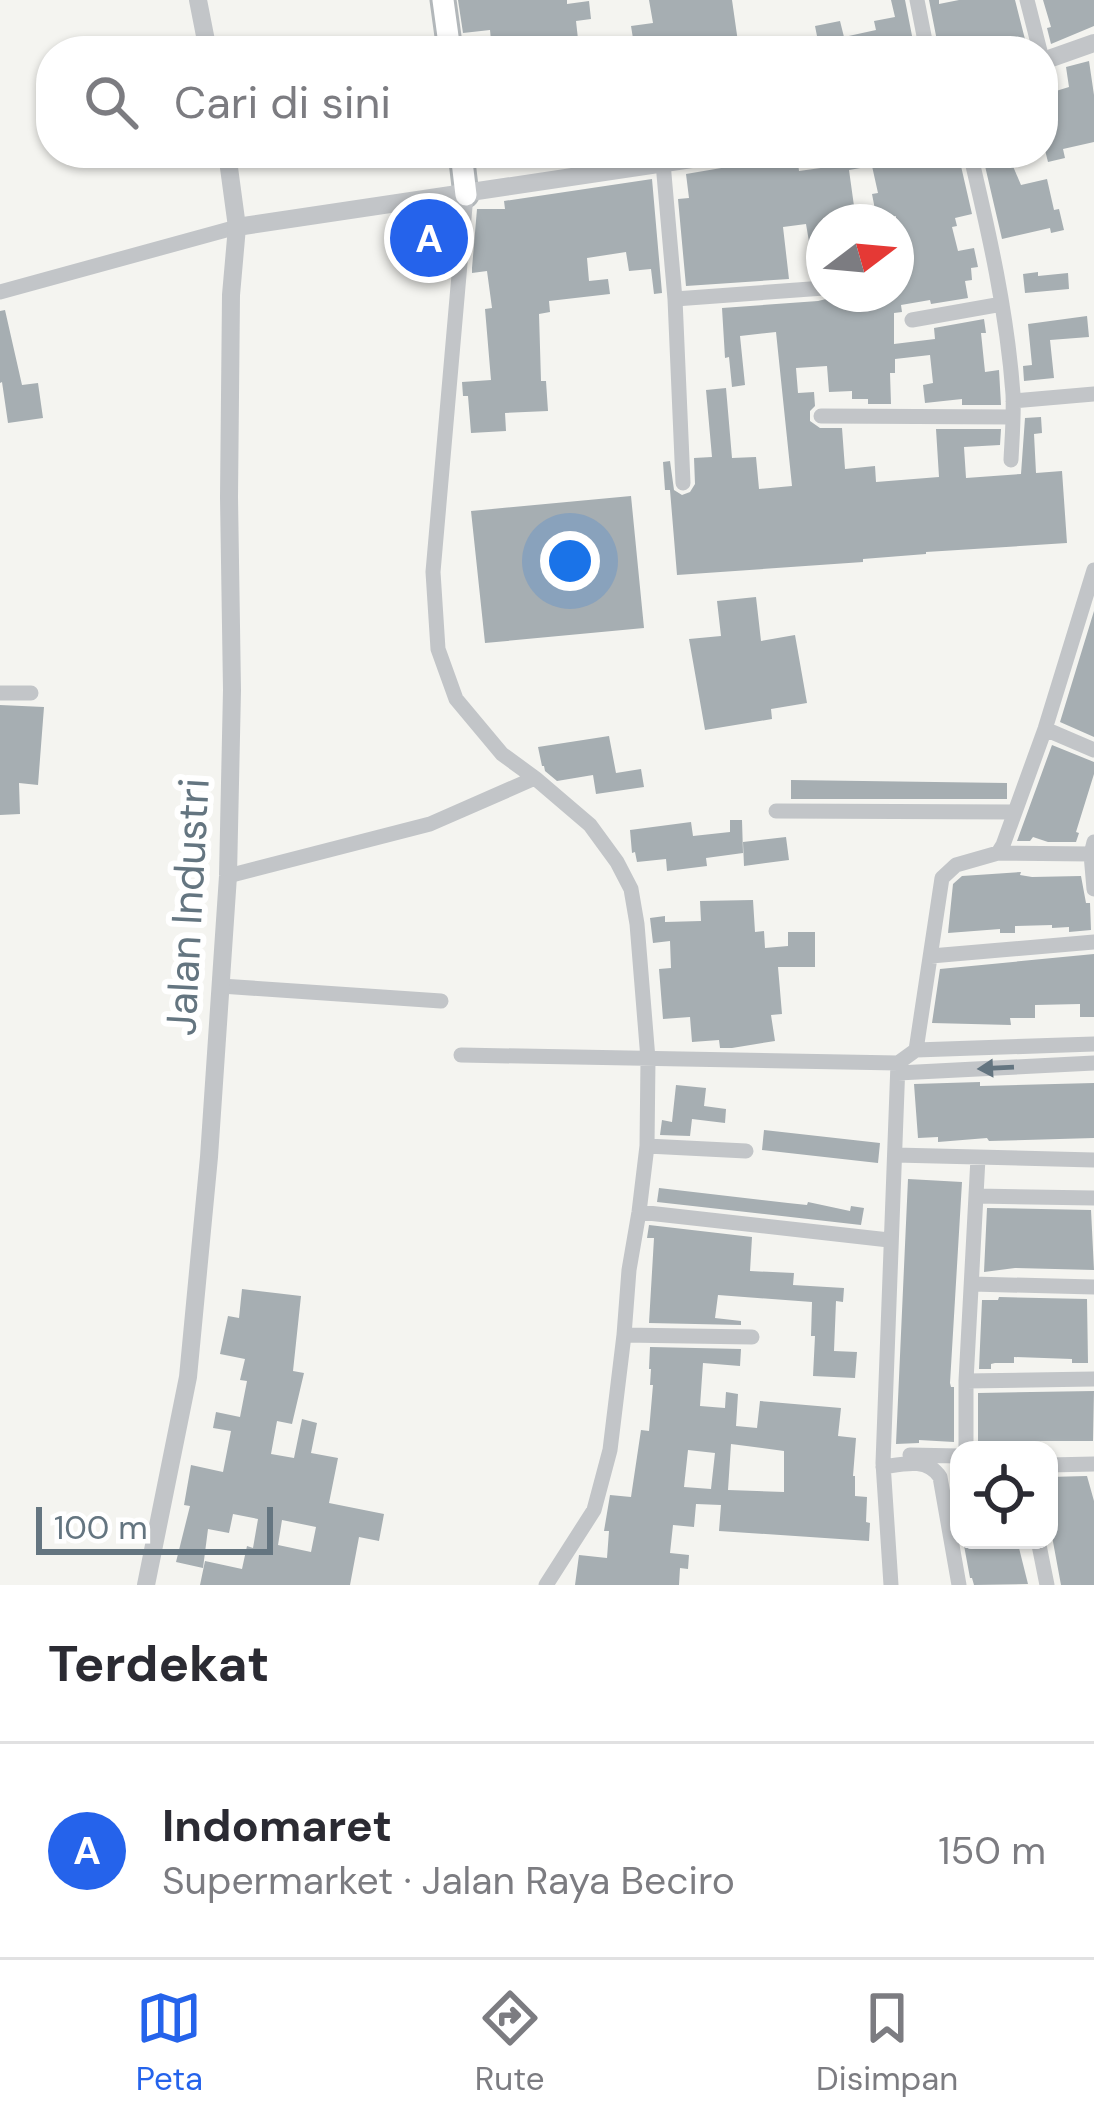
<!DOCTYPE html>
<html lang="id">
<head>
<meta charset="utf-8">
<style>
	:root { --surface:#fff; --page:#f7f7f7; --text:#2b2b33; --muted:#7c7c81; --line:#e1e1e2; --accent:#2563eb }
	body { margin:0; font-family:"DM Sans",sans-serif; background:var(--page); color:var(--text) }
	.controls { position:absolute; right:36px; bottom:36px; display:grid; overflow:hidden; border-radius:24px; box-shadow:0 3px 9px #0004 }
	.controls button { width:108px; height:108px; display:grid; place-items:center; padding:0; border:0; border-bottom:3px solid var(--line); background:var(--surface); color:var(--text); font:60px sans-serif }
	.compass { position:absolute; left:806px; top:204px; width:108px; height:108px; border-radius:50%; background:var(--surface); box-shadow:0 3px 9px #0004; rotate:74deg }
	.scale { position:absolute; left:36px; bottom:30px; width:237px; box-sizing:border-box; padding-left:12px; border:6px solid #647580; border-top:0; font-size:33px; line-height:42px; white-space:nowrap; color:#647580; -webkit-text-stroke:9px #fff; paint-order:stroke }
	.you { position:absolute; left:570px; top:561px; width:42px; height:42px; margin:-30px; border:9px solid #fff; border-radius:50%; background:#1a73e8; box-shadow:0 0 0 18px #1a73e833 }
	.badge { display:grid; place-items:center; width:78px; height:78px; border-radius:50%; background:var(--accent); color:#fff; font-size:39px; font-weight:700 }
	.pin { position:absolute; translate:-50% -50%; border:6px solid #fff; box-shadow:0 3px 12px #0006 }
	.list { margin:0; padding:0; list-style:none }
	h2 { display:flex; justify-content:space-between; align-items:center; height:156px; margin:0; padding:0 48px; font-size:51px }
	h2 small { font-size:39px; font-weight:400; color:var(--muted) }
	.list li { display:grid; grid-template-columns:78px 1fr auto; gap:36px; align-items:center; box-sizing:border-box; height:216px; padding:0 48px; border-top:3px solid var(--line) }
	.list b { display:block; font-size:45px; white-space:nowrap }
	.list p { margin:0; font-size:39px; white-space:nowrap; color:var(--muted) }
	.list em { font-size:39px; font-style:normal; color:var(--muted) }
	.icon { flex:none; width:66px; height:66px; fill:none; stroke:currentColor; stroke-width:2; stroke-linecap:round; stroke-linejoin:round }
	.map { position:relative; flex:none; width:1094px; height:1585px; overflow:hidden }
	.search { position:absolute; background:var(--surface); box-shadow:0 3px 9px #0004; left:36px; right:36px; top:36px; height:132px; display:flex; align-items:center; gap:30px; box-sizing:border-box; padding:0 42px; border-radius:48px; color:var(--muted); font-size:45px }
	.sheet { height:372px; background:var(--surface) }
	nav { display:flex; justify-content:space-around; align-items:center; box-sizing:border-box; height:168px; border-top:3px solid var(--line); background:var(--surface); font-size:33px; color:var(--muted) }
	nav a { display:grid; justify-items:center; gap:6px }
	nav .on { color:var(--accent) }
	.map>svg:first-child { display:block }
	.building { fill:#a6aeb2; fill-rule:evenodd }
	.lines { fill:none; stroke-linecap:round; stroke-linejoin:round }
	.secondary-casing { stroke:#b2b7ba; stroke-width:27 }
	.minor { stroke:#c2c5c8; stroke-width:15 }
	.tertiary { stroke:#c2c5c8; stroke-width:18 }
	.secondary { stroke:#fff; stroke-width:21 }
	.oneway { fill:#647580 }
	.labels { text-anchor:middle; stroke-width:12; stroke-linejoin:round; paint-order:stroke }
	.street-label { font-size:42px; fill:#647580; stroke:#fff }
</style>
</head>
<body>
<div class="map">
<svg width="1094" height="1585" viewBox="0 0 1094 1585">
	<rect width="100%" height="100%" fill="#f4f4f0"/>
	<path class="building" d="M458 0H567V4L589 1 591 19 576 21 578 39 555 41 554 36 529 39 530 51H492L490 30 463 33Z
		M649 0H732L738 42 766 38 768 51H635L631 26 653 23Z
		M891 0H905L915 51H845L844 48 832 51H776V46L817 36 815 26 840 21 844 37 876 30 874 21 895 17Z
		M929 0H939V4L959 0H1015L1028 51H1001L1000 47 984 51H939Z
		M1043 0H1094V26L1051 44 1047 28 1051 27Z
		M1089 61 1094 95V142L1063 149 1065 158 1048 162 1045 150 1043 151V95L1069 87 1066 67Z
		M853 153H878L879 158 901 153H958L972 214 955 218 957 226 952 227 958 251 974 248 978 267 971 268 972 280 965 281 968 298 931 304 930 300 901 305 902 312 894 313V344L935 339 934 328 984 319 986 333H981L985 372 999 370 1001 405H962V399L925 403 923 385 933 383 930 355 895 359V373H890L891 404H868V399H852V391L829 392 827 366 796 368 798 393 814 392 815 406 810 411V421L820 428H842L845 469 875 466 876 482 939 477 936 429H1001L1000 445 964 447 966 478 1021 474 1025 418 1041 417 1042 433 1034 434 1036 473 1062 471 1067 543 926 552V554L863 559V562L677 575 670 490H665L663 462 670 461 674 490 682 495 690 492 695 484 694 458 712 457 706 390 726 388 732 458 756 457 759 489 792 486 776 332 740 336 745 385 732 387 729 357 725 358 722 308 818 301 830 298 834 294H896V216L877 220 872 194 878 193 872 166 849 170 854 206 839 209 840 216 823 218 824 276 815 277 806 224 783 227 789 279 686 286 678 199 689 198 686 174 797 155 799 171 835 166 834 159 854 156Z
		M982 153H1038L1012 164 1021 185 1047 179 1054 210 1059 209 1064 230 1051 233 1050 228 1002 239Z
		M652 179 662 293 654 294 651 269 629 271 626 252 587 258 589 281 608 279 610 294 549 301 550 312 539 314 541 381H546L548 411 505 413 506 431 471 433 468 396H463L462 382 491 380 485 309 492 308 487 271 472 273V268L477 209H505L504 201Z
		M443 210 446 246H449L448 264 416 268 412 215Z
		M1038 272V276L1068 273 1069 289 1025 293 1023 274Z
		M5 310 22 385 38 383 43 418 8 423 2 382 0 383V311Z
		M1087 316 1089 337 1050 340 1054 378 1024 381 1023 366 1032 365 1028 324Z
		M631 496 644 628 485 643 471 511Z
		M756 597 761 641 795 635 807 703 771 709 772 719 705 730 689 639 721 636 717 601Z
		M1094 611V737L1060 722Z
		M0 705 44 707 38 785 19 783 20 814 0 815Z
		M609 736 616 773 641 769 644 787 596 794 593 775 557 781 545 771 544 766H542L538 747Z
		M1052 745 1094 762V774L1076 832 1079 833 1076 842H1048L1033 837 1030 841H1017Z
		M791 780 1007 783V799H791Z
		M730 820H742L743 853 706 858 707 866 667 871 666 859 637 862 635 852 632 853 630 830 691 822 693 836 730 832Z
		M786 837 789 860 744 866 743 842Z
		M1021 872 1020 875 1032 877 1081 876 1086 903H1090L1091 930 1069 932V927L1052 928V925L1015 926V933H1000V929L948 933 953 884 962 876Z
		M753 900 755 932 764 931 765 948 788 946V932H815V967H778L782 1014 771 1015 775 1041 732 1048H720L719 1040 692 1042 690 1017 663 1019 659 969 671 968 670 941 653 943 650 918 665 916V922L701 921 700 901Z
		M1094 954V1017H1080V1004L1035 1005V1018H1010L1011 1025 932 1023 940 969Z
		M980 1082V1086L1094 1083V1138L989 1141 987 1138 938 1142V1137L918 1138 914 1084Z
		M676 1085 706 1088 704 1106 726 1109 725 1123 692 1119 690 1136 660 1135 662 1120 672 1122Z
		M764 1130 880 1143 878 1163 762 1150Z
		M908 1179 962 1182 950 1383 951 1387H954V1442L919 1440V1443L896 1444Z
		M659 1188 788 1203 807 1205 808 1202 850 1211 851 1206 864 1208 861 1225 657 1202Z
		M987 1208 1091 1210 1094 1270 1015 1268 984 1272Z
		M649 1225 752 1237 750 1271 794 1273 793 1285 844 1288 843 1302 836 1301 834 1351 857 1352 855 1378 813 1376 815 1336H811L812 1302 718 1295 715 1318 741 1321V1325L649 1323 654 1238H647Z
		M242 1289 301 1296 293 1371 304 1373 292 1424 277 1421 271 1454 294 1458 302 1419 317 1423 311 1453 338 1458 329 1503 384 1514 379 1541 359 1537 350 1585H200L205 1561 242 1569 247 1546 253 1548 258 1519 233 1514 229 1533 208 1529 203 1568 176 1562 190 1506 184 1505 191 1465 223 1472 231 1431 213 1428 216 1412 240 1417 247 1381 240 1380 245 1359 220 1354 228 1316 239 1318ZM282 1520 316 1527 311 1552 278 1545Z
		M999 1297 1087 1299 1088 1363H1072V1359L1014 1357V1363H995L991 1364V1369H979L982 1300H998Z
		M650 1347 741 1349 740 1366 703 1363 700 1406 725 1408 726 1392 738 1394 736 1426 757 1428 760 1401 841 1408 838 1436 856 1438 853 1476H855V1496L867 1497 866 1522 870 1523 869 1541 719 1531 721 1505 696 1504 694 1527 673 1525 670 1553 689 1555 688 1569 680 1568 679 1585H575L579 1555 607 1558 609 1531H604L610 1495 631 1497 641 1430 649 1431 653 1385H650L651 1369H649ZM731 1444 784 1451V1492L728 1490ZM688 1450 715 1453 711 1489 684 1487Z
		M1094 1391 1093 1441H978V1393Z
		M1087 1476 1094 1501V1585H1061L1049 1520V1477Z
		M963 1540H1017L1028 1584 974 1585 972 1578H970Z"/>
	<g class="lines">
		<g class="secondary-casing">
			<path id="secondary" d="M443 0 450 51
				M461 153 466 195"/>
		</g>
		<path class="minor" d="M917 0 927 51
			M1027 0 1040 51
			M970 153C989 233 1007 312 1013 394 1014 416 1012 439 1011 460
			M663 163 675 299 683 483
			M466 195 433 572 438 649 456 699 502 754 535 778 590 825 617 862 631 889 637 924 648 1059 647 1146 639 1212 629 1270 624 1335 610 1450 594 1510 546 1585
			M0 292 237 227
			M675 299 824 288
			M912 320 1002 304
			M1013 401 1094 394
			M821 416 1012 417
			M0 693H31
			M1045 729 1094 750
			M776 811 1014 812
			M1094 842 1091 854 1094 889
			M998 853 1091 854
			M228 876 430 824 535 778
			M931 956 1094 942
			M221 986 441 1001
			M916 1050 942 878 956 865 998 853 1003 845 1045 729 1094 570
			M461 1055 898 1063 916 1050 1094 1044
			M898 1073 1094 1063
			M647 1146 746 1151
			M895 1155 1094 1160
			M976 1196 1094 1198
			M639 1212 889 1240
			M972 1284 1094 1287
			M624 1335 752 1337
			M966 1381 1094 1379
			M966 1450V1381L978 1158
			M910 1455 959 1456
			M1049 1465 1094 1464
			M883 1467C903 1464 927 1457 940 1477L959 1585
			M1038 1540 1047 1585
			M891 1585 883 1463 898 1063"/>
		<path class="tertiary" d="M198 0 208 51
			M1043 61 1094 43
			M237 227 732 153
			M146 1585 188 1377 209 1157 228 876 232 690 229 497 231 295 237 227 227 153"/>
		<use href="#secondary" class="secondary"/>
	</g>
	<defs><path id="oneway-solid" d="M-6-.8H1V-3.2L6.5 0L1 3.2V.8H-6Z" transform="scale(3)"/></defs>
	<use class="oneway" href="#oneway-solid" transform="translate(996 1068) rotate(177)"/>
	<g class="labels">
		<g class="street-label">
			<text transform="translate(187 907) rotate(-87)" y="15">Jalan Industri</text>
		</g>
	</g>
</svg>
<div class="controls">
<button><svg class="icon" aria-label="locate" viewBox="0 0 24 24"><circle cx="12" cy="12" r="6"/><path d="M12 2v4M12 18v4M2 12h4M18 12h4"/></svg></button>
</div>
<svg class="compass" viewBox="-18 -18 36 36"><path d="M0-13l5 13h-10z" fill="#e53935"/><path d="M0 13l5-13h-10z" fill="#7c7c81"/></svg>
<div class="scale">100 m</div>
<div class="you"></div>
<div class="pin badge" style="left:429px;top:238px">A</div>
<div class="search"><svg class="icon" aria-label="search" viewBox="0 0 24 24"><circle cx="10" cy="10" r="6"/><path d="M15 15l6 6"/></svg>Cari di sini</div>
</div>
<section class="sheet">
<h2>Terdekat<small></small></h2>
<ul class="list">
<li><span class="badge">A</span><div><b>Indomaret</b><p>Supermarket · Jalan Raya Beciro</p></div><em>150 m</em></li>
</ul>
</section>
<nav>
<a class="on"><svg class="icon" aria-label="map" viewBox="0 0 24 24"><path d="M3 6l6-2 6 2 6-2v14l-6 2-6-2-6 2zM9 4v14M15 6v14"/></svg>Peta</a>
<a><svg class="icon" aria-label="directions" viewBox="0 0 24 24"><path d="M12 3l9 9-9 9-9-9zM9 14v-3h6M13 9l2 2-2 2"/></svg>Rute</a>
<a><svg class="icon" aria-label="saved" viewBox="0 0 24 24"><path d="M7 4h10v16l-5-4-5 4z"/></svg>Disimpan</a>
</nav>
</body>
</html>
